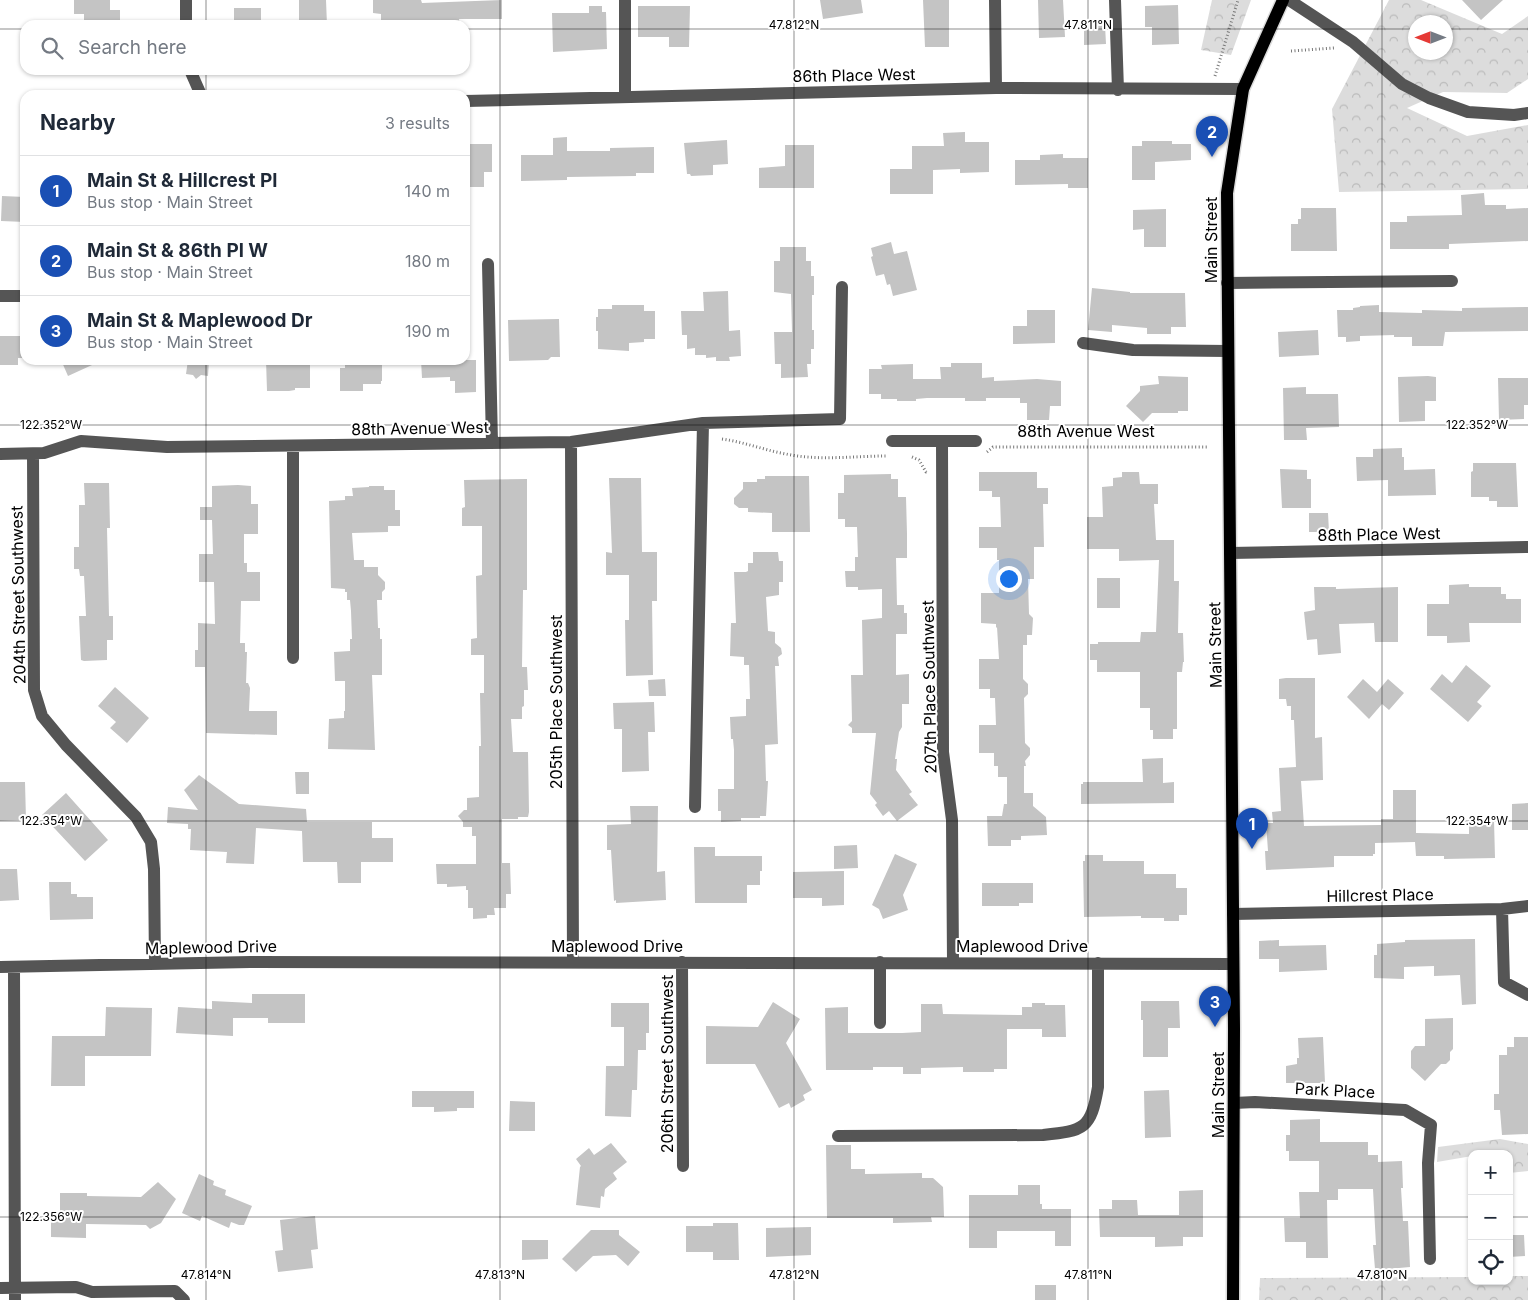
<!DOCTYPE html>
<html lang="en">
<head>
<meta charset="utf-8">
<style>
	:root { --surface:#fff; --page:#f6f6f7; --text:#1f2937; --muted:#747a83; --line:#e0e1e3; --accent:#0b8043 }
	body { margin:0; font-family:Inter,sans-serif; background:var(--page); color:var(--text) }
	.controls { position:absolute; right:15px; bottom:15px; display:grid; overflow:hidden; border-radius:10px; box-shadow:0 1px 4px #0004 }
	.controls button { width:45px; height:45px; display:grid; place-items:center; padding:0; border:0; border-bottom:1px solid var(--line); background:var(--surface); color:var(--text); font:25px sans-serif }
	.compass { position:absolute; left:1408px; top:15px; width:45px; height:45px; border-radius:50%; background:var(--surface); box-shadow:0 1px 4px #0004; rotate:270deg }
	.you { position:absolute; left:1008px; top:578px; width:18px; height:18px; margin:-12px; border:4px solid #fff; border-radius:50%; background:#1a73e8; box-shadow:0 0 0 8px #1a73e833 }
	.badge { display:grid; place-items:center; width:32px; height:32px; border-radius:50%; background:var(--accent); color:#fff; font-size:16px; font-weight:700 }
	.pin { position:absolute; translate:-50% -41px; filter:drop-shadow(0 1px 2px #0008) }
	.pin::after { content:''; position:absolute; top:26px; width:18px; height:15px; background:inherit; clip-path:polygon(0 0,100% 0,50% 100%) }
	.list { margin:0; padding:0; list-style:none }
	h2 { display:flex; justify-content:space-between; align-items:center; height:65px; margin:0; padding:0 20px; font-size:21px }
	h2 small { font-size:16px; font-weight:400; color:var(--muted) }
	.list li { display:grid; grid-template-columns:32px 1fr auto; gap:15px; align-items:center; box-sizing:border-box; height:70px; padding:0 20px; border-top:1px solid var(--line) }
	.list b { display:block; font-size:19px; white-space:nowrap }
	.list p { margin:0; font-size:16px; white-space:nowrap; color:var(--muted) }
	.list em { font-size:16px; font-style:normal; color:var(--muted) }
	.icon { flex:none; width:28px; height:28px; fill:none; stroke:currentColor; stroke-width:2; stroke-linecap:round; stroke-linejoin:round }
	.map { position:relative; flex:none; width:1528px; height:1300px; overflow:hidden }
	.search { position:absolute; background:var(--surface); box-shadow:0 1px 4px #0004; left:20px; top:20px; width:450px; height:55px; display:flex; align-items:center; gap:12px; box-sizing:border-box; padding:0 18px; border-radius:15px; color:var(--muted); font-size:19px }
	.panel { position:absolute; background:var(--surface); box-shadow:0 1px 4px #0004; left:20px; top:90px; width:450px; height:275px; border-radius:15px }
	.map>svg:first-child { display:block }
	.forest { fill:url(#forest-crowns); fill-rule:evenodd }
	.building { fill:#c4c4c4 }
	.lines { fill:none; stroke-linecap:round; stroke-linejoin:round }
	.major-casing { stroke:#dbdbdb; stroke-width:15 }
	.path { stroke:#777; stroke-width:3; stroke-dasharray:1 2.5; stroke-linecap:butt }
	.minor { stroke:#555; stroke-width:12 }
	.major { stroke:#000; stroke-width:12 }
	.ticks { fill:none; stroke:#000; stroke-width:1; stroke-opacity:0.45 }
	.labels { text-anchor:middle; stroke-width:4; stroke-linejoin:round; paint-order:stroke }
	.street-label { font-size:16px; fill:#000; stroke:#fff }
	.ticks-label { font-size:12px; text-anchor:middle; fill:#000; stroke:#fff; stroke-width:4; stroke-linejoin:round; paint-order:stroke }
</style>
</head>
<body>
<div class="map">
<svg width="1528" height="1300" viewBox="0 0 1528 1300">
	<defs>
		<pattern id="forest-crowns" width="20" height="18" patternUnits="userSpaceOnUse" patternTransform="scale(1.25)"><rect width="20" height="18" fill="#dcdcdc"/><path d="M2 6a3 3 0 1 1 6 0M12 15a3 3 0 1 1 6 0" fill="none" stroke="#bbb"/></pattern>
	</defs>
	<rect width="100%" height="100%" fill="#fff"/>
	<path class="forest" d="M1212 0H1251L1231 55 1201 50Z
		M1389 0H1421L1502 34 1528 16V79L1507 93 1443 92 1407 108 1467 136 1528 125V189L1339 192 1332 109ZM1416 22H1446V52H1416Z
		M1500 1139 1528 1144V1171L1509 1173V1154H1472V1156L1437 1162 1438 1147Z
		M1509 1276H1528V1300H1259L1260 1278 1472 1277V1281H1509Z"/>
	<path class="building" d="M74 0H110V10H120V25H84V14H74Z
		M299 0H326L327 25H299Z
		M373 0H421L422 3 502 0V19H459L460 25H381V14L373 13Z
		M820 0H861L863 13 823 19Z
		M923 0H949V47H925Z
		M1038 0H1063L1065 37 1039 38Z
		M1462 0H1503L1481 20Z
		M1178 5 1179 44 1152 45V27H1145V6Z
		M589 6H602V12H606L607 49 553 52 552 13H589Z
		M638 6H690L689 47H669V37H638Z
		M234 8H261V25H234Z
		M1105 25 1106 44 1084 45V26Z
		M965 132V142H989V172L960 173V169L933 170V194H890V169H912V146H944L943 133Z
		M567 137V151H610V148L654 147V173H636V176L567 177V180L521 181V155H553V138Z
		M727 140 728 164 713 165V175L691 176 690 174H687L684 143Z
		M1142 141H1172V144H1191V160L1155 162V180H1132V146H1142Z
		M470 144H492V172H484V187H465V159H470Z
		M785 145H814V188H759V168L785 166Z
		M1063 154V158H1088V188H1068V184L1015 185V160H1040V155Z
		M1484 193 1485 205H1506V209L1528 208V241L1449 244V249H1390V222H1407V216L1462 215 1461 195Z
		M2 196 25 197V222L1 221Z
		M1301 208H1336L1337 251H1291V224H1298V219H1301Z
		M1166 209V247H1144V229L1133 230V210Z
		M891 242 894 254 907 251 917 290 893 296 890 284 887 285 884 274 876 276 871 257 873 256 871 248Z
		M780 247H806V261H811V276H814V295H812V330H814V349H811V364H807L808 377 781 378V364H775L774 332H792L791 294 774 292V261H780Z
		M1092 288 1130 292V293H1185L1186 327H1171V334H1147V328L1112 325V332L1088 330Z
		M728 291 729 331 740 330 741 356 729 357 730 361H716V357L706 358V355H695V348L687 349V335H682L681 311H704L703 292Z
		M612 305H644V311H655V339H644V342L629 343V351L598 349V331H596V317H598V309H612Z
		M1379 305V312L1422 313V310L1462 311V308L1528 307V331L1445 332 1443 346H1412V337H1394V335L1360 336V341L1346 342V337H1338L1337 310H1353V308L1360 307V306Z
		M1027 310H1055V343L1013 344V326H1027Z
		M559 319 560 357H551L548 360 509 361 508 320Z
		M1318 330 1319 355 1279 357 1278 332Z
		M0 336H25V358H18V365H0Z
		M61 360H103L68 376Z
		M188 360H209L208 376 201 375 196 379 193 375 186 374Z
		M266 360H310V388H295V390L289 391H267Z
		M345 360H382V381H381V384H363V391H340V368H345Z
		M421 360H476V392L455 393V381H450V377L422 378Z
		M951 363H982V378L994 377V381L1037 379 1061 381V406H1050L1049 420H1027V403H1020V398H986V401H965V398H927L916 399V401H897V399H881V394H869V369H882L881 365 913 364V379H941L940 367H951Z
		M1158 376 1188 377V411H1178V413H1152L1143 422 1126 406 1140 391V386L1159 384Z
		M1428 376 1436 377V401H1425V421L1399 422 1398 377Z
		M1498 378H1528V405H1524V419L1499 420Z
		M1306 387V394H1338L1339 427 1306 428 1307 440H1284L1283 388Z
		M1402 448V457H1404V470L1435 469 1436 495 1388 496V480L1357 481 1356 457H1373V449Z
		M1473 463H1516L1518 507H1497V501H1489V497H1471V472L1473 471Z
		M1280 469 1307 470V479H1311V508H1282Z
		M979 472H1037V488H1048V504H1043L1044 547H1034V579H1028L1029 614 1033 618 1032 635H1027V645H1023V679L1028 684V694L1024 698 1025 743 1030 748V755L1025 761 1026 766H1024V793H1033V806L1046 817 1047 835 1021 836V840H1011V846H988L987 816H1002L1004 804H1007V777H998V766H994V753H979V725H996L995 698H990V689H979V659H999L997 627 996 628V624L981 623V593H999V560H997V548H979V527H1001L1000 497H992V491H979Z
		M1122 472H1139L1140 484H1158V504H1154L1156 540H1174V581H1179L1178 633H1183L1184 662H1183L1182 672H1177V729H1173V739H1153V730H1150V708H1140V672H1097V660H1090V644H1098V642H1140L1141 632H1156L1159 560 1119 561V549H1087V517H1103L1102 487 1113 486V478L1122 477Z
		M891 474V479H898V497H906L907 534V558H896L897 605H904V613H907V634H896V675L909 674V704H902V727L899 732 895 759H897L896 770 912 792 909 794 918 805 897 821 889 811 883 816 875 805 877 803 870 794 876 733H852V728L848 725 852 721 851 675H863L862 620 882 618V589L858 590V587H846L845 571H855V557H858L857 527H845V519H838V493H844V475Z
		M765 476H809L810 532H772V513L748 512V508H739L734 504V498L743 489V482H757V479H765Z
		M609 478H641L642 552H657V601H652L653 675 626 676 625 620H629V575H606V552L612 553Z
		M527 479V590H523L522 667H527L528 690H524V706L522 707V719H511L513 752H528L529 812 528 817H518V819H502V863H510L511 894H506V908H494L495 915H487V918L473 919V908H468V890H466V886L447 887V884H437L436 864H476V836H472V827H463V822L458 816 464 810H467V798L479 797V746H481L480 693H484V655H471V639L477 638 476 576 482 575V526H462V508L465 507 464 480Z
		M84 483H109L110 528H107L109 616H113V640H107V660L84 661 81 660 79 616H86L84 576H80L79 569H74V547H79V505H85Z
		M238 485 251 486V504H258V534H244V563H247V572H260V601H241L240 643H245V652H247L246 683H248L250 688 249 711H277V735L206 733 205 667H195V650H198V623L215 624 214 582H199V554H213L212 520H200V507H212V486Z
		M369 486H384V490H395V510H400V526H388V532L352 533 354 560H364V567H378V575L385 582V589L382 592V600H377L378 628H380V639H382V675H372L375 750 328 749 329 719 344 718V711H345V681H335L334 652 350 651V639H352L351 611 350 600H347V592H345V589L331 588 329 501 345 500V496H353L352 488 369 487Z
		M1309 513H1328L1329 532H1309Z
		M753 552H778L779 561H783V582H779V595L766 597 768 631 775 632V643L781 648 782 654 778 657 779 666H775L778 744 765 745 766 781H768L766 816H760V818H741V821L721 822V811H718V789H734V750L733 739H731L730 717 746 716V699H750L749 665H744V657L730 656 731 623H736L734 572H746L748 571V563H753Z
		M1097 578H1120V608H1097Z
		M1469 584V587H1501V594H1506V599H1521V623H1469L1470 642 1447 643V636H1427V604H1449V585Z
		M1314 587H1336V589L1398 587V642H1375L1374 623 1339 624 1341 653 1318 655 1317 639 1307 640 1304 612 1315 610Z
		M1466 665 1491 686 1477 702 1482 706 1468 722 1430 689 1442 674 1452 683Z
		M1286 678H1315V738L1322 737 1323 780 1301 781 1304 826 1381 825V819H1393V790H1416V833L1469 834V821L1494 820 1495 858 1444 859V856H1416L1415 842 1375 843V854H1373V856H1334V867L1266 870 1265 851H1268L1266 823H1273L1272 812 1281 811 1279 768 1296 767 1294 720H1291V706H1287L1286 699H1279V679Z
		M665 679 666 696H649L648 680Z
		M1363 679 1377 692 1388 679 1404 693 1389 710 1382 704 1369 719 1347 697Z
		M115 687 149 718 127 743 110 728 116 722 98 706Z
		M654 702 655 732H648L649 771 622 772V729H614L613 703Z
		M1163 758V783L1174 782V803L1081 804V784H1083V782H1143L1142 759Z
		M295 772H309V794H296Z
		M199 775 239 804 306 809 307 822H372V838H393V862H361V883H338L337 862H303L302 831 256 828 254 864 226 863 227 852 190 850 191 829H188V824L167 823 168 807 198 810 184 790Z
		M0 782H25L26 820 0 821Z
		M66 793 108 840 85 861 42 815Z
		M1528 803V830H1512V804Z
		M630 806H658L657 872 665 871 666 900 616 903V900L614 901 611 850H607V825L631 824Z
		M857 845 858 868 834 869V846Z
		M694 847H715V856H762V871H760V885H747V903H695Z
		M895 854 917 864 903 895 908 910 883 919 879 909 872 905Z
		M1085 855H1103V861H1144V874H1176V888H1187V915H1179V921H1164V918H1141V916L1084 917 1083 861H1085Z
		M0 869H17L19 900 0 901Z
		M844 871V905L822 906V898H793V872Z
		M49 882H71V894H77V897H93V919L50 920Z
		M982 883H1033V903H1019V906H982Z
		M1475 939 1476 1004 1462 1005 1460 975 1434 976V966L1404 967V979L1374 978V955H1377V944L1405 942V940Z
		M1279 940V946L1326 945 1327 970 1279 972V959H1259V941Z
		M252 994H305V1023H268V1018H233V1036L176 1033 178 1007 212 1009V1001L252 1003Z
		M1141 1001H1179L1180 1028H1168V1057H1143V1020H1141Z
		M773 1002 800 1019 786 1043 812 1090 803 1095 805 1100 791 1108 789 1103 779 1108 755 1064H706V1026L758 1027Z
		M611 1003H649V1033H646V1050H638L637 1090H632L631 1117 605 1116 606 1066H624V1027H611Z
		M1032 1003H1045V1005H1065L1066 1037H1042V1029H1007V1069H994V1072H963V1067L921 1068V1074H903V1067H873V1070H826L825 1008 848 1007V1033H902L921 1032V1004H942L943 1014 1022 1015V1007H1032Z
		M106 1007 152 1008 151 1056H85V1086H51L52 1036H105Z
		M1453 1018V1049L1450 1052V1060L1446 1064H1441L1425 1081 1411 1068V1051L1415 1046H1425V1019Z
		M1323 1037 1325 1083H1286V1066L1297 1064V1058H1299L1298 1038Z
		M1514 1037H1528V1134L1502 1135 1500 1110H1494V1094H1499V1055H1507V1047H1514Z
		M1169 1090 1171 1137 1145 1138 1144 1091Z
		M412 1091H474V1108H457V1111L434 1112V1107H412Z
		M510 1101 535 1102V1131H509Z
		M1320 1119V1142H1368V1155H1378V1162L1402 1161 1403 1188H1401L1403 1221H1408L1410 1267 1377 1270V1269H1375L1373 1245H1376L1373 1189H1338V1200H1327L1328 1258H1306V1242H1285L1284 1218H1300L1299 1192H1319V1161H1289V1151H1286V1135H1290V1120Z
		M611 1143 627 1162 613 1173 617 1179 605 1189 604 1197 601 1196 600 1208 576 1205 580 1167 581 1166 576 1159 589 1148 594 1155Z
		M826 1145H851V1169H865V1174L922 1173V1178H933L943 1187 944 1217H931L932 1222 893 1223V1218H827Z
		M199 1174 214 1181 213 1185 226 1190 225 1195 252 1206 244 1225H239L231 1222 229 1228 202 1216 200 1221 182 1213Z
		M158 1182 176 1199 161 1223 150 1229 146 1225 86 1224V1238L51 1237V1216H60V1193H87V1196L141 1197Z
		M1018 1185H1040V1204H1042V1209H1071V1246H1055V1231H997V1248H969V1195H1018Z
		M1203 1190V1237H1183V1246L1155 1247V1237H1100L1099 1209H1112V1200H1137L1138 1215H1179V1191Z
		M315 1216 318 1249 311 1250 313 1268 278 1272 275 1251 283 1250 280 1220Z
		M713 1223H738L739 1260H713V1252H686V1226H713Z
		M811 1227V1255L766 1257V1228Z
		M591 1230H619V1235L640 1252 628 1266 616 1255 593 1256 576 1272 562 1259Z
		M1509 1235H1524L1525 1256 1509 1257Z
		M522 1240H548V1259L522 1260Z
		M1035 1285H1056V1300H1035Z"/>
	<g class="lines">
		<g class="major-casing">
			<path id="major" d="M1233 1300 1234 1029 1227 193 1243 89 1283 0"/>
		</g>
		<path class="path" d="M1291 51 1334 48
			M1215 76 1238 0
			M722 439C744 442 764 450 786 454 818 461 854 456 886 456
			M987 452 993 447H1207
			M912 457 919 460 926 472H928"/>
		<path class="minor" d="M995 0 996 88
			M1115 0 1118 90
			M1289 0 1353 42 1402 84 1429 98 1468 112 1514 115 1528 113
			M625 1V97
			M186 25V0
			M190 70 201 95
			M465 101 996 88 1243 89
			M488 264 492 443
			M1227 283 1452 281
			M0 296H25
			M1083 343 1133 350 1228 351
			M892 441H976
			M942 441 943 752 952 820 953 962
			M571 442 573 962
			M293 446V658
			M0 454 44 453 81 441 167 447 571 442 703 423 840 419 842 287
			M33 454 34 690 42 716 66 745 136 817 151 842 154 869 155 964
			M1230 553 1528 547
			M695 807 703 423
			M1502 909 1504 982 1528 995
			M1233 914 1502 909 1528 906
			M682 962 683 1166
			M880 962V1023
			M0 967 250 962 1233 964
			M14 967 15 1300
			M1234 1103 1255 1102 1405 1110 1431 1125 1428 1163 1430 1259
			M838 1136 1043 1135C1084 1131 1091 1129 1098 1087V963
			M0 1288 76 1287 92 1292 175 1291 184 1300"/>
		<use href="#major" class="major"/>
	</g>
	<path class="ticks" d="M206 0V25M500 0V1300M794 0V1300M1088 0V1300M1382 0V1300M0 29H25M465 29H1416M1446 29H1528M206 70V95M206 360V1300M0 425H1528M0 821H1528M0 1217H1472M1509 1217H1528"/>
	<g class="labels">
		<g class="street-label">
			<text transform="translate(854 75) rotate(-1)" y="6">86th Place West</text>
			<text transform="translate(1211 240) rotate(-90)" y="6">Main Street</text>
			<text transform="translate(420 428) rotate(-1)" y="6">88th Avenue West</text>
			<text x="1086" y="437">88th Avenue West</text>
			<text transform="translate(1379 534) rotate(-1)" y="6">88th Place West</text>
			<text transform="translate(18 595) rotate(-91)" y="6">204th Street Southwest</text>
			<text transform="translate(1215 645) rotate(-91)" y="6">Main Street</text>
			<text transform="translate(929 687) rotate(-91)" y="6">207th Place Southwest</text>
			<text transform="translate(556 702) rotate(-90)" y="6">205th Place Southwest</text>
			<text transform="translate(1380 895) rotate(-1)" y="6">Hillcrest Place</text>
			<text x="617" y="952">Maplewood Drive</text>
			<text x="1022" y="952">Maplewood Drive</text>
			<text transform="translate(211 947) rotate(-1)" y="6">Maplewood Drive</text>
			<text transform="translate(667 1064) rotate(-90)" y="6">206th Street Southwest</text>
			<text transform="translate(1335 1090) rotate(3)" y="6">Park Place</text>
			<text transform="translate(1218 1095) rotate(-90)" y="6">Main Street</text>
		</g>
	</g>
	<g class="ticks-label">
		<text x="794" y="29">47.812°N</text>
		<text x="1088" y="29">47.811°N</text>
		<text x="1477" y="429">122.352°W</text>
		<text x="51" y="429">122.352°W</text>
		<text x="1477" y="825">122.354°W</text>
		<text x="51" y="825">122.354°W</text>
		<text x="51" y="1221">122.356°W</text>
		<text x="206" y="1279">47.814°N</text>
		<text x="500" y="1279">47.813°N</text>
		<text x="794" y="1279">47.812°N</text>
		<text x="1088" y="1279">47.811°N</text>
		<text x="1382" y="1279">47.810°N</text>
	</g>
</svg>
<div class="controls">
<button>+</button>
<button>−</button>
<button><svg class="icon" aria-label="locate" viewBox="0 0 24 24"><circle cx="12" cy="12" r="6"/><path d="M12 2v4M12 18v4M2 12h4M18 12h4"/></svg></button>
</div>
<svg class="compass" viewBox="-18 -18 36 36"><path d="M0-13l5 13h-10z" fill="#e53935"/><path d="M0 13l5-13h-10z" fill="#747a83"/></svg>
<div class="you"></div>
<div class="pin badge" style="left:1252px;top:849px;background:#1a4fb4">1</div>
<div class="pin badge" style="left:1212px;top:157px;background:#1a4fb4">2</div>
<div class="pin badge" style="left:1215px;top:1027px;background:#1a4fb4">3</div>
<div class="search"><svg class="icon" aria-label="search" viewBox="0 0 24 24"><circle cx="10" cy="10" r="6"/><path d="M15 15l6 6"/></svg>Search here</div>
<section class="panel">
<h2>Nearby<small>3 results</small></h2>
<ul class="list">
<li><span class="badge" style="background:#1a4fb4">1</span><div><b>Main St &amp; Hillcrest Pl</b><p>Bus stop · Main Street</p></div><em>140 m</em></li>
<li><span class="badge" style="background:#1a4fb4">2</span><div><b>Main St &amp; 86th Pl W</b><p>Bus stop · Main Street</p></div><em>180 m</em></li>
<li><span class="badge" style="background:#1a4fb4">3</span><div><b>Main St &amp; Maplewood Dr</b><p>Bus stop · Main Street</p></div><em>190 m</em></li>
</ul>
</section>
</div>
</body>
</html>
